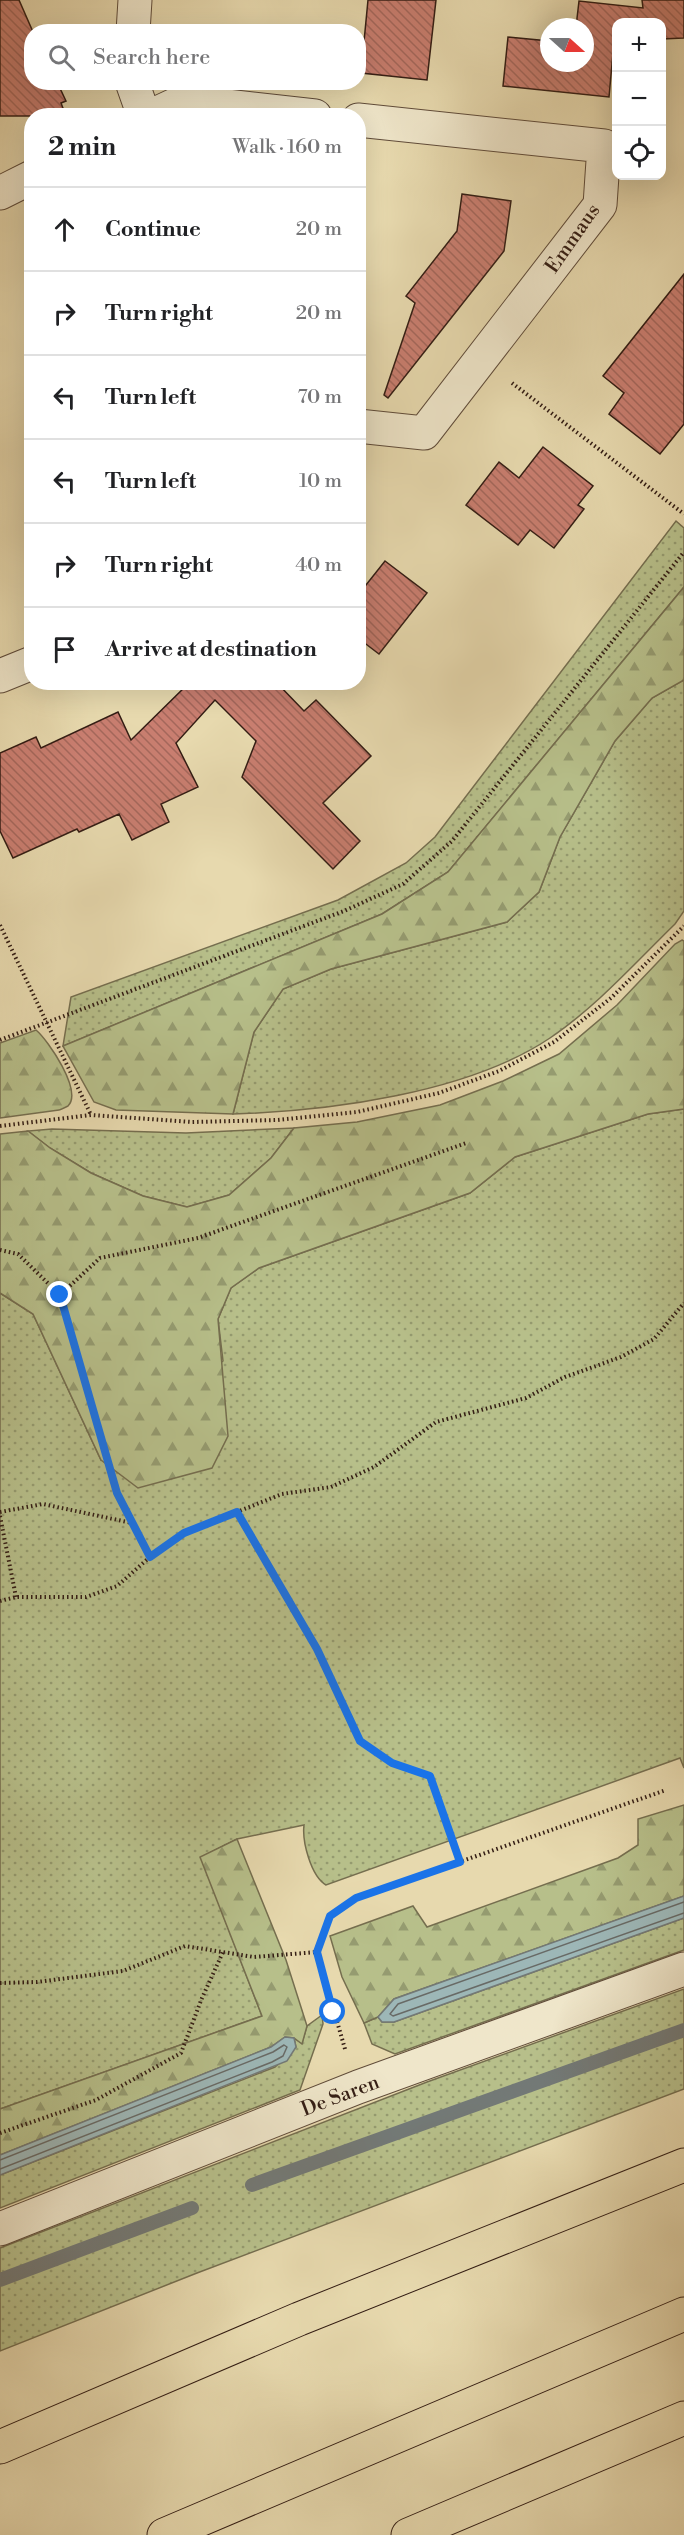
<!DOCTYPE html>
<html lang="en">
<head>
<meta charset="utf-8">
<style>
	:root { --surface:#fff; --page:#f6f6f6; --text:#202124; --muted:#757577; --line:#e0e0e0 }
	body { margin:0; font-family:"Libre Bodoni",serif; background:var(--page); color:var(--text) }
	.controls { position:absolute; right:18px; top:18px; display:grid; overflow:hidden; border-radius:12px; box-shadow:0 6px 24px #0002 }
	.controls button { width:54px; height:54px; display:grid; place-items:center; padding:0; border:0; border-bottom:2px solid var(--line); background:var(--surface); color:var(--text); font:30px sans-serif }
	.compass { position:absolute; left:540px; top:18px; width:54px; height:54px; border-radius:50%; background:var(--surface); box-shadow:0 6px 24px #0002; rotate:111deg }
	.stop { position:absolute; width:18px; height:18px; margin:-14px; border:4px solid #1a73e8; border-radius:50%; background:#fff }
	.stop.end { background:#1a73e8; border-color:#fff; box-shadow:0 2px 6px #0008 }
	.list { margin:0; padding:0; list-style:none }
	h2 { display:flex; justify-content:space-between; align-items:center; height:78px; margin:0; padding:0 24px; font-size:26px }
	h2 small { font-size:20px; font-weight:400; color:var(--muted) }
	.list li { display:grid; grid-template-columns:39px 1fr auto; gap:18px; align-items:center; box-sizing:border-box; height:84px; padding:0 24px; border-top:2px solid var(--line) }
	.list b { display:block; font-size:22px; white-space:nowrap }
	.list em { font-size:20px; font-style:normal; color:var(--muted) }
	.icon { flex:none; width:33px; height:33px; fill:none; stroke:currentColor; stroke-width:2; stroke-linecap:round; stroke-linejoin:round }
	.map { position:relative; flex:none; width:684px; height:2535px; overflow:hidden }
	.search { position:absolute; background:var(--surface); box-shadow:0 6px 24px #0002; left:24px; top:24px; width:342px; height:66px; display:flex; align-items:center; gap:15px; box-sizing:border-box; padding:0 21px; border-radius:24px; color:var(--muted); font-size:22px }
	.panel { position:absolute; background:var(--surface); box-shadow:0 6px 24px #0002; left:24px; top:108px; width:342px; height:582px; border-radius:24px }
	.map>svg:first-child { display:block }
	.grass { fill:url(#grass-dots); stroke:#756e4f; stroke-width:1.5 }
	.forest { fill:url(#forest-firs); stroke:#756e4f; stroke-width:1.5 }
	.water { fill:#9db7b7; stroke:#737976; stroke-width:1.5 }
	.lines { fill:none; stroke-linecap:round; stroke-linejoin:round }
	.shore { stroke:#686a66; stroke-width:1.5 }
	.stream { stroke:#737976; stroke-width:14 }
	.building { fill:url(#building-back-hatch); stroke:#331d14; stroke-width:1.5 }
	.minor-casing { stroke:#604c3a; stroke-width:35 }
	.motorway-casing { stroke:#331d14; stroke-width:35 }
	.path { stroke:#331d14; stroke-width:4; stroke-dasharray:1.5 3; stroke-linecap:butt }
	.minor { stroke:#efe6ca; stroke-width:33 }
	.motorway { stroke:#e7d9ae; stroke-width:33 }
	.route { stroke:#1a73e8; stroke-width:8 }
	.labels { text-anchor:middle; stroke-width:5; stroke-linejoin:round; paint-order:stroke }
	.street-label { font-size:20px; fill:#331d14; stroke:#efe6ca }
</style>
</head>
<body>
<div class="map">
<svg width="684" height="2535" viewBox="0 0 684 2535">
	<defs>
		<pattern id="grass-dots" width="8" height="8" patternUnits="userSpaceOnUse" patternTransform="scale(1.5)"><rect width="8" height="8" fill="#b7bf8a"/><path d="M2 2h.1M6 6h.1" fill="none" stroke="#959b70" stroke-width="1.8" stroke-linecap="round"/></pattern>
		<pattern id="forest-firs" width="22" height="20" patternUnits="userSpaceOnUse" patternTransform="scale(1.5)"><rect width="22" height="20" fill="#b7bf8a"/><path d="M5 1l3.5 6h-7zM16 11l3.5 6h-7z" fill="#959b70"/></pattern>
		<pattern id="building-back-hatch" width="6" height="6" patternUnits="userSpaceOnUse" patternTransform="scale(1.5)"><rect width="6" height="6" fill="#c97e70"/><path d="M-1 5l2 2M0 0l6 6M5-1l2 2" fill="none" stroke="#a4675b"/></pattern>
	</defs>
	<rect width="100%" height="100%" fill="#e7d9ae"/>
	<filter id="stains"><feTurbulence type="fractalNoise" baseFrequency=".00333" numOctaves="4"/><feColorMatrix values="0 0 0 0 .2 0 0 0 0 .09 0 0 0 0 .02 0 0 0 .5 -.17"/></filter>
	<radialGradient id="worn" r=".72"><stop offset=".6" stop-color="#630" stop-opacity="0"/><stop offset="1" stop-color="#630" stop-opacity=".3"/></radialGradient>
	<path class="grass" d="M676 521 684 528V587L448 872 382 914 63 1046 71 997 338 900 406 863 435 837Z
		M684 680V911L675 924C635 963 596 1007 550 1038 468 1093 330 1111 233 1114L254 1032 283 989 331 969 507 922 539 892 560 837 615 741 652 698Z
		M684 1109V1768L680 1758 326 1885C311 1876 302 1842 304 1825L237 1839 201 1857 262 2016 0 2109V1293L33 1314 101 1460 223 1361 218 1319 231 1288 259 1268 470 1193 515 1157 648 1114Z
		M294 1128 271 1158 229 1195 187 1207 143 1196 91 1173 50 1148 28 1131 52 1129 186 1133Z
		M684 1918V1950L395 2054 372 2044 364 2023 378 2017 382 2022H394Z
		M684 1989V2089L197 2273 0 2351V2248L427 2082Z
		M322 2015 323 2024 300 2090 0 2208V2175L275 2067 296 2047 294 2038 302 2043 307 2026Z"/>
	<path class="forest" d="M684 587V680L652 698 615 741 560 837 539 892 507 922 331 969 283 989 254 1032 233 1114 116 1110 94 1102 63 1046 382 914 448 872Z
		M682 940 684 941V1109L648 1114 515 1157 470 1193 259 1268 231 1288 218 1319 228 1436 212 1468 138 1488 101 1460 33 1314 0 1293V1134L28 1131 50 1148 91 1173 143 1196 187 1207 229 1195 271 1158 294 1128 357 1122 440 1105 503 1081 559 1054 617 1005 675 944Z
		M36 1030C48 1040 83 1091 68 1106 68 1106 60 1110 59 1110L0 1118V1043Z
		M684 1805V1896L394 1999 378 2017 364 2023 342 1977 330 1936 413 1906 427 1927 618 1858 638 1845V1819Z
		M237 1839 286 1960 307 2026 302 2044 294 2038 285 2037 271 2047 0 2155V2109L262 2016 200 1857Z"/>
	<path class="water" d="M684 1896V1918L394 2022H382L378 2017 394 1999Z
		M285 2037 294 2038 296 2047 287 2061 0 2175V2155L271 2047Z"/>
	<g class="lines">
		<path class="shore" d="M684 1902 398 2004 390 2014 393 2016 684 1913
			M0 2160 273 2052 284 2045 287 2047 283 2056 272 2062 0 2169"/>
		<path class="stream" d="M252 2185 684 2030
			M0 2280 192 2208"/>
	</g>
	<path class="building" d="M0 0H19L33 32 32 82H57L66 101 61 103 66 116H0Z
		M368 0H436L427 80 361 73Z
		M642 0H684V38L662 39V22H616V42H614L609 97 503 86 508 37 549 41V63H585V27H576L579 1 643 8Z
		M462 194 511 201 504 251 388 398 384 395 415 303 406 296 457 231Z
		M684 274V424L660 454 609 414 624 393 603 376Z
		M543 447 593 486 578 505 584 509 554 548 530 530 518 545 466 505 499 462 519 478Z
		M385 561 427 593 379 654 358 638V595Z
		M190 682H276L304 711 316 700 371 756 323 803 360 841 333 869 242 777 256 741 215 700 176 743 198 787 161 804 169 822 132 840 119 814 79 832 77 829 13 858 0 831V753L36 737 41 748 118 712 131 740Z"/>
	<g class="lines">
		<g class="minor-casing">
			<path id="minor" d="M133 32 135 0
				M132 82 144 116
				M151 116 183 101 315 116
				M358 120 604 146 600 205 424 433 358 426
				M0 193 32 177
				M0 676 32 663
				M0 2229 358 2087 684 1969"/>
		</g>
		<g class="motorway-casing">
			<path id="motorway" d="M0 2447 299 2319 684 2165
				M164 2535 684 2314
				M408 2535 684 2418"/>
		</g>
		<path class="path" d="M512 383 684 514
			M0 925 91 1115
			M0 1040 344 911 403 884 452 841 684 552
			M0 1126 91 1115 192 1122 277 1120 357 1112 439 1093 499 1071 554 1042 611 998 684 926
			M0 1250 18 1254 60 1295 117 1493 150 1557
			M60 1295 100 1258 198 1238 466 1143
			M0 1512 43 1504 132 1523
			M237 1512 317 1649 360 1741 392 1763 430 1776 460 1862
			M0 1516 16 1597
			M0 1601 16 1597H86L117 1586 150 1557 184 1533 282 1494 331 1487 374 1467 436 1422 526 1398 565 1377 621 1357 654 1339 684 1303
			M0 1983 37 1982 123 1971 185 1946 254 1957 317 1952
			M345 2049 317 1952 330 1916 356 1898 666 1790
			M0 2133 96 2100 181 2053 202 1998 223 1952"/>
		<use href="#minor" class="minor"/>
		<use href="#motorway" class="motorway"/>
	</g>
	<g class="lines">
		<path class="route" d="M60 1295 117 1493 150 1557 184 1533 237 1512 317 1649 360 1741 392 1763 430 1776 460 1862 356 1898 330 1916 317 1952 333 2012"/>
	</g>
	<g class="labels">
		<g class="street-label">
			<text transform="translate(572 238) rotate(-55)" y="7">Emmaus</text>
			<text transform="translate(340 2095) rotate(-21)" y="7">De Saren</text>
		</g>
	</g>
	<rect width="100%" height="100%" filter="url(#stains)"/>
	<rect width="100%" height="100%" fill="url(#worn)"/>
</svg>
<div class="controls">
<button>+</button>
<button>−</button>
<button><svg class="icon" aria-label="locate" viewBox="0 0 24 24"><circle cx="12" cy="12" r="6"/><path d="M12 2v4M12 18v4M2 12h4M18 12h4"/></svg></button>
</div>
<svg class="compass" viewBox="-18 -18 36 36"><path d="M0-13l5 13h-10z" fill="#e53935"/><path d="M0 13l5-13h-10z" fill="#757577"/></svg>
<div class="stop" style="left:333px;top:2012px"></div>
<div class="stop end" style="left:60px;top:1295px"></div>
<div class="search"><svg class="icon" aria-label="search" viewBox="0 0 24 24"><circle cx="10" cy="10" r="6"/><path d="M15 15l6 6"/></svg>Search here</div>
<section class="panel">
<h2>2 min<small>Walk · 160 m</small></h2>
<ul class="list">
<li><svg class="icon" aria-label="ahead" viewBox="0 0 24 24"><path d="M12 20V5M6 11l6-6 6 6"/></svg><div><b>Continue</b></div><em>20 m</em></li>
<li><svg class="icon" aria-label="right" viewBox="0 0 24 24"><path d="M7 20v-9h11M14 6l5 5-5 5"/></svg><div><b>Turn right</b></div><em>20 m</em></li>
<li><svg class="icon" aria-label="left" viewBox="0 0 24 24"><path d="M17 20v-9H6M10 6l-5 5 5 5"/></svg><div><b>Turn left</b></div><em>70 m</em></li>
<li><svg class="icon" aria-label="left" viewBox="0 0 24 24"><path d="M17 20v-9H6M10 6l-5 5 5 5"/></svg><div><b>Turn left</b></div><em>10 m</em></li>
<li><svg class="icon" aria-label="right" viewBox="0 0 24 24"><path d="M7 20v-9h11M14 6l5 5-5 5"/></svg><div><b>Turn right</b></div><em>40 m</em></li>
<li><svg class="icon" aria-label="arrive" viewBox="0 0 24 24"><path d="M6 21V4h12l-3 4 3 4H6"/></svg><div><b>Arrive at destination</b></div></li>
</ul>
</section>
</div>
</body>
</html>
